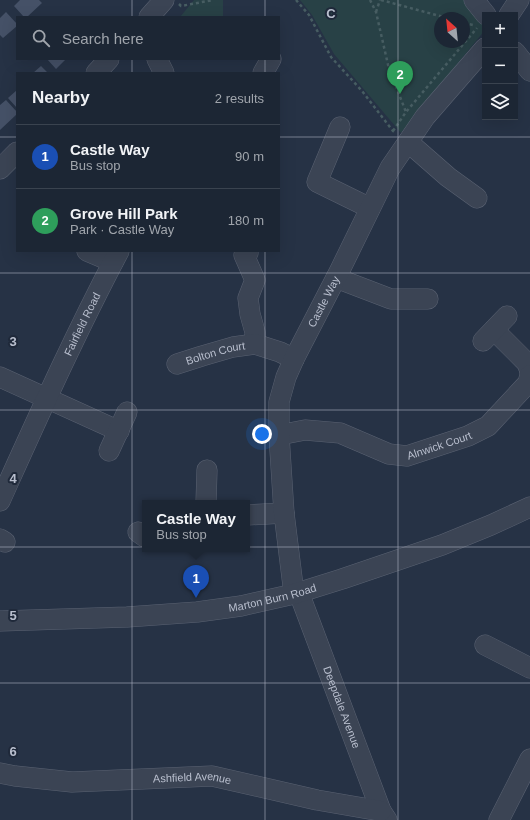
<!DOCTYPE html>
<html lang="en">
<head>
<meta charset="utf-8">
<style>
	:root { --surface:#1c2634; --page:#293240; --text:#f1f3f6; --muted:#a0a5ac; --line:#3a434f; --accent:#8fb2fc }
	body { margin:0; font-family:Helvetica,sans-serif; background:var(--page); color:var(--text) }
	.controls { position:absolute; right:12px; top:12px; display:grid; overflow:hidden; border-radius:0px; box-shadow:0 4px 16px #0002 }
	.controls button { width:36px; height:36px; display:grid; place-items:center; padding:0; border:0; border-bottom:1px solid var(--line); background:var(--surface); color:var(--text); font:20px sans-serif }
	.compass { position:absolute; left:434px; top:12px; width:36px; height:36px; border-radius:50%; background:var(--surface); box-shadow:0 4px 16px #0002; rotate:333deg }
	.you { position:absolute; left:262px; top:434px; width:14px; height:14px; margin:-10px; border:3px solid #fff; border-radius:50%; background:#1a73e8; box-shadow:0 0 0 6px #1a73e833 }
	.badge { display:grid; place-items:center; width:26px; height:26px; border-radius:50%; background:var(--accent); color:#fff; font-size:13px; font-weight:700 }
	.pin { position:absolute; translate:-50% -33px; filter:drop-shadow(0 1px 2px #0008) }
	.pin::after { content:''; position:absolute; top:21px; width:14px; height:12px; background:inherit; clip-path:polygon(0 0,100% 0,50% 100%) }
	.popup { position:absolute; left:142px; top:500px; width:108px; height:52px; box-sizing:border-box; display:grid; place-content:center; border-radius:0px; background:var(--surface); filter:drop-shadow(0 1px 3px #0005); font-size:13px; white-space:nowrap; color:var(--muted) }
	.popup b { font-size:15px; color:var(--text) }
	.popup::after { content:''; position:absolute; left:50%; top:100%; margin-left:-8px; border:8px solid transparent; border-top-color:var(--surface) }
	.list { margin:0; padding:0; list-style:none }
	h2 { display:flex; justify-content:space-between; align-items:center; height:52px; margin:0; padding:0 16px; font-size:17px }
	h2 small { font-size:13px; font-weight:400; color:var(--muted) }
	.list li { display:grid; grid-template-columns:26px 1fr auto; gap:12px; align-items:center; box-sizing:border-box; height:64px; padding:0 16px; border-top:1px solid var(--line) }
	.list b { display:block; font-size:15px; white-space:nowrap }
	.list p { margin:0; font-size:13px; white-space:nowrap; color:var(--muted) }
	.list em { font-size:13px; font-style:normal; color:var(--muted) }
	.icon { flex:none; width:22px; height:22px; fill:none; stroke:currentColor; stroke-width:2; stroke-linecap:round; stroke-linejoin:round }
	.map { position:relative; flex:none; width:530px; height:820px; overflow:hidden }
	.search { position:absolute; background:var(--surface); box-shadow:0 4px 16px #0002; left:16px; top:16px; width:264px; height:44px; display:flex; align-items:center; gap:10px; box-sizing:border-box; padding:0 14px; border-radius:0px; color:var(--muted); font-size:15px }
	.panel { position:absolute; background:var(--surface); box-shadow:0 4px 16px #0002; left:16px; top:72px; width:264px; height:180px; border-radius:0px }
	.map>svg:first-child { display:block }
	.green { fill:#284146; fill-rule:evenodd }
	.building { fill:#455167 }
	.lines { fill:none; stroke-linecap:round; stroke-linejoin:round }
	.minor-casing { stroke:#5a6272; stroke-width:21 }
	.path { stroke:#475d62; stroke-width:2.5; stroke-dasharray:3 3; stroke-linecap:butt }
	.minor { stroke:#3b4454; stroke-width:20 }
	.grid { fill:none; stroke:#b9bfce; stroke-width:1; stroke-opacity:0.55 }
	.labels { text-anchor:middle; stroke-width:4; stroke-linejoin:round; paint-order:stroke }
	.street-label { font-size:11px; fill:#b9bfce; stroke:#1f293a }
	.grid-label { font-size:13px; text-anchor:middle; font-weight:bold; fill:#b9bfce; stroke:#1f293a; stroke-width:4; stroke-linejoin:round; paint-order:stroke }
</style>
</head>
<body>
<div class="map">
<svg width="530" height="820" viewBox="0 0 530 820">
	<rect width="100%" height="100%" fill="#263245"/>
	<path class="green" d="M194 0H223V17H180Z
		M300 0H466L485 24V30L401 133 334 54 312 15ZM440 18H464V42H440Z"/>
	<path class="building" d="M20 0H39L42 3 27 17H24L14 6Z
		M6 12 17 24V26L3 38 0 35V18Z
		M47 59H66L56 69Z
		M41 66 48 73H33Z
		M17 90V108L8 98Z
		M6 100 17 112V114L0 130V105Z"/>
	<g class="lines">
		<g class="minor-casing">
			<g id="minor">
				<path d="M474 0 486 15"/>
				<path d="M509 15 519 0"/>
				<path d="M149 17 164 0"/>
				<path d="M515 52 530 71"/>
				<path d="M157 59 164 73"/>
				<path d="M96 73 109 59"/>
				<path d="M263 73 271 59"/>
				<path d="M340 127 317 182 370 208"/>
				<path d="M408 142 448 177 477 198"/>
				<path d="M0 169 17 152"/>
				<path d="M87 251 113 262"/>
				<path d="M248 253 244 255 255 280 248 298 250 314 255 332V344L280 352 294 359"/>
				<path d="M336 278 391 299H428"/>
				<path d="M494 330 527 363 530 371"/>
				<path d="M483 341 507 316"/>
				<path id="s1" d="M177 364 202 356 233 347 255 344"/>
				<path d="M0 377 119 431"/>
				<path id="s2" d="M279 435 305 430 340 433 389 454 407 456 468 436 488 426 528 383 530 375"/>
				<path d="M109 451 127 412"/>
				<path id="s3" d="M0 501C38 417 76 332 119 251"/>
				<path d="M206 503 207 470"/>
				<path d="M247 515 284 513"/>
				<path d="M138 532 145 537"/>
				<path d="M0 539 5 542"/>
				<path id="s4" d="M299 593 381 811 387 820"/>
				<path id="s5" d="M294 594 284 513 279 435V402L286 377 294 359 340 270 390 168 425 117 485 48"/>
				<path id="s6" d="M0 621 127 617 197 612 241 606 294 594 342 579 442 545 491 525 530 507"/>
				<path d="M485 645 530 668"/>
				<path id="s7" d="M0 773 15 776 72 782 212 776 317 800 381 811"/>
				<path d="M499 820 530 759"/>
			</g>
		</g>
		<path class="path" d="M296 0 309 15 331 57 362 91 393 131 396 133
			M370 0 376 12 389 69 406 112
			M381 0 447 18
			M179 4 181 6 213 0
			M376 12 380 0
			M464 23 473 25
			M393 131 406 112 477 28"/>
		<use href="#minor" class="minor"/>
	</g>
	<path class="grid" d="M132 0V17M265 0V17M398 0V820M132 59V73M265 59V73M0 137H17M279 137H530M132 251V820M265 251V820M0 273H530M0 410H530M0 547H530M0 683H530"/>
	<g class="labels">
		<g class="street-label">
			<text dy="4" stroke="none"><textPath href="#s5" startOffset="303">Castle Way</textPath></text>
			<text dy="4" stroke="none"><textPath href="#s3" startOffset="195">Fairfield Road</textPath></text>
			<text dy="4" stroke="none"><textPath href="#s1" startOffset="40">Bolton Court</textPath></text>
			<text dy="4" stroke="none"><textPath href="#s2" startOffset="167">Alnwick Court</textPath></text>
			<text dy="4" stroke="none"><textPath href="#s6" startOffset="274">Marton Burn Road</textPath></text>
			<text dy="4" stroke="none"><textPath href="#s4" startOffset="122">Deepdale Avenue</textPath></text>
			<text dy="4" stroke="none"><textPath href="#s7" startOffset="193">Ashfield Avenue</textPath></text>
		</g>
	</g>
	<g class="grid-label">
		<text x="331" y="18">C</text>
		<text x="13" y="346">3</text>
		<text x="13" y="483">4</text>
		<text x="13" y="620">5</text>
		<text x="13" y="756">6</text>
	</g>
</svg>
<div class="controls">
<button>+</button>
<button>−</button>
<button><svg class="icon" aria-label="layers" viewBox="0 0 24 24"><path d="M12 4l9 5-9 5-9-5zM3 14l9 5 9-5"/></svg></button>
</div>
<svg class="compass" viewBox="-18 -18 36 36"><path d="M0-13l5 13h-10z" fill="#e53935"/><path d="M0 13l5-13h-10z" fill="#a0a5ac"/></svg>
<div class="you"></div>
<div class="pin badge" style="left:196px;top:598px;background:#1a4fb4">1</div>
<div class="popup"><b>Castle Way</b>Bus stop</div>
<div class="pin badge" style="left:400px;top:94px;background:#2e9e5b">2</div>
<div class="search"><svg class="icon" aria-label="search" viewBox="0 0 24 24"><circle cx="10" cy="10" r="6"/><path d="M15 15l6 6"/></svg>Search here</div>
<section class="panel">
<h2>Nearby<small>2 results</small></h2>
<ul class="list">
<li><span class="badge" style="background:#1a4fb4">1</span><div><b>Castle Way</b><p>Bus stop</p></div><em>90 m</em></li>
<li><span class="badge" style="background:#2e9e5b">2</span><div><b>Grove Hill Park</b><p>Park · Castle Way</p></div><em>180 m</em></li>
</ul>
</section>
</div>
</body>
</html>
